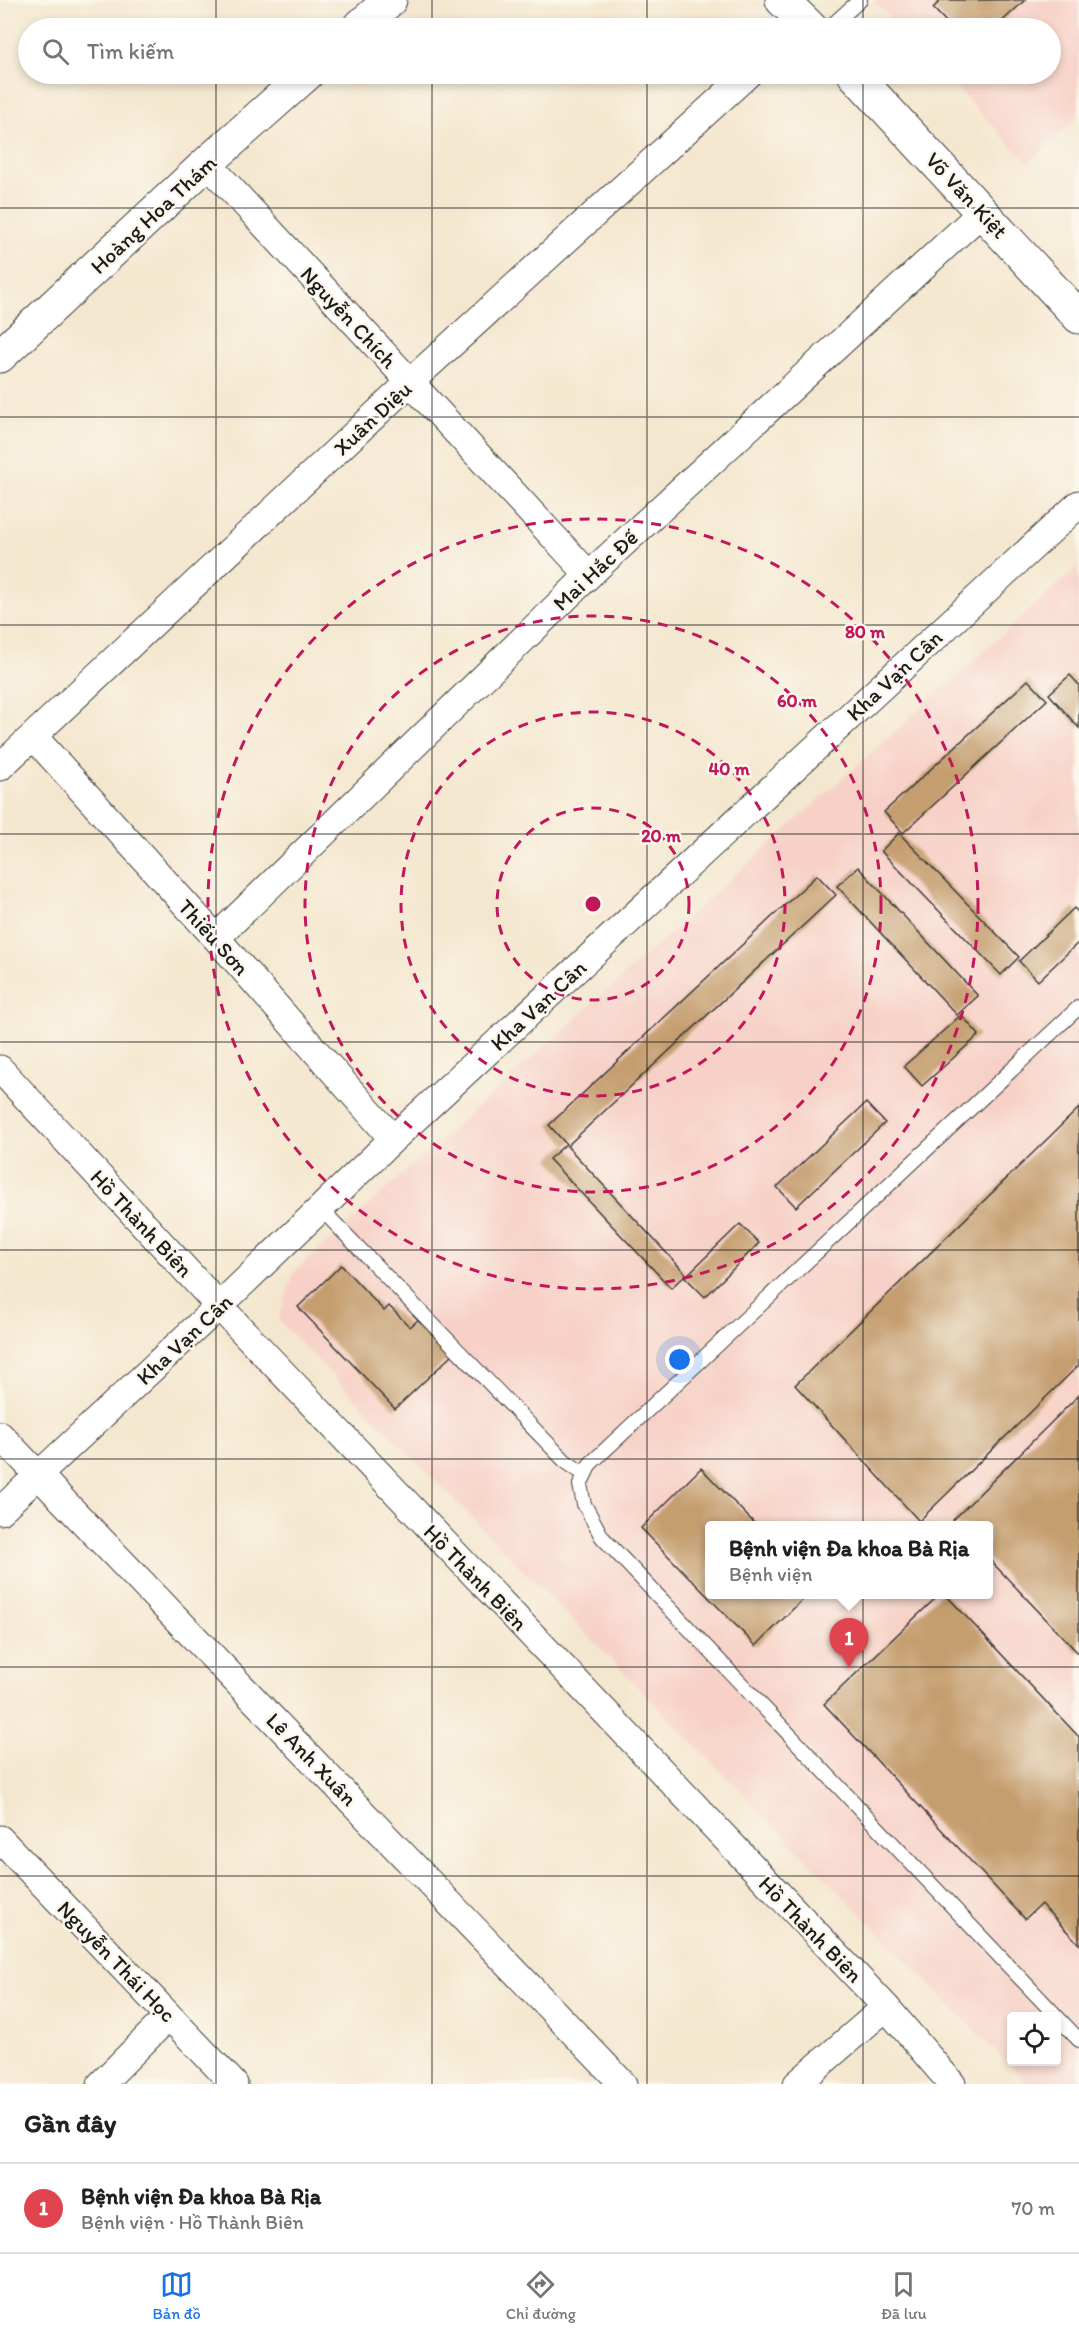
<!DOCTYPE html>
<html lang="vi">
<head>
<meta charset="utf-8">
<style>
	:root { --surface:#fff; --page:#f6f6f6; --text:#202124; --muted:#757577; --line:#e0e0e0; --accent:#1a73e8 }
	body { margin:0; font-family:Itim,sans-serif; background:var(--page); color:var(--text) }
	.controls { position:absolute; right:18px; bottom:18px; display:grid; overflow:hidden; border-radius:6px; box-shadow:0 3px 9px #0003 }
	.controls button { width:54px; height:54px; display:grid; place-items:center; padding:0; border:0; border-bottom:2px solid var(--line); background:var(--surface); color:var(--text); font:30px sans-serif }
	.you { position:absolute; left:680px; top:1360px; width:21px; height:21px; margin:-15px; border:4px solid #fff; border-radius:50%; background:#1a73e8; box-shadow:0 0 0 9px #1a73e833 }
	.badge { display:grid; place-items:center; width:39px; height:39px; border-radius:50%; background:var(--accent); color:#fff; font-size:20px; font-weight:700 }
	.pin { position:absolute; translate:-50% -50px; filter:drop-shadow(0 2px 3px #0008) }
	.pin::after { content:''; position:absolute; top:32px; width:21px; height:18px; background:inherit; clip-path:polygon(0 0,100% 0,50% 100%) }
	.popup { position:absolute; left:705px; top:1521px; width:288px; height:78px; box-sizing:border-box; display:grid; place-content:center; border-radius:6px; background:var(--surface); filter:drop-shadow(0 2px 4px #0005); font-size:20px; white-space:nowrap; color:var(--muted) }
	.popup b { font-size:22px; color:var(--text) }
	.popup::after { content:''; position:absolute; left:50%; top:100%; margin-left:-12px; border:12px solid transparent; border-top-color:var(--surface) }
	.list { margin:0; padding:0; list-style:none }
	h2 { display:flex; justify-content:space-between; align-items:center; height:78px; margin:0; padding:0 24px; font-size:26px }
	h2 small { font-size:20px; font-weight:400; color:var(--muted) }
	.list li { display:grid; grid-template-columns:39px 1fr auto; gap:18px; align-items:center; box-sizing:border-box; height:90px; padding:0 24px; border-top:2px solid var(--line) }
	.list b { display:block; font-size:22px; white-space:nowrap }
	.list p { margin:0; font-size:20px; white-space:nowrap; color:var(--muted) }
	.list em { font-size:20px; font-style:normal; color:var(--muted) }
	.icon { flex:none; width:33px; height:33px; fill:none; stroke:currentColor; stroke-width:2; stroke-linecap:round; stroke-linejoin:round }
	.map { position:relative; flex:none; width:1079px; height:2084px; overflow:hidden }
	.search { position:absolute; background:var(--surface); box-shadow:0 3px 9px #0003; left:18px; right:18px; top:18px; height:66px; display:flex; align-items:center; gap:15px; box-sizing:border-box; padding:0 21px; border-radius:33px; color:var(--muted); font-size:22px }
	.sheet { height:168px; background:var(--surface) }
	nav { display:flex; justify-content:space-around; align-items:center; box-sizing:border-box; height:84px; border-top:2px solid var(--line); background:var(--surface); font-size:16px; color:var(--muted) }
	nav a { display:grid; justify-items:center; gap:3px }
	nav .on { color:var(--accent) }
	.map>svg:first-child { display:block }
	.built { fill:#f7d1c7; fill-rule:evenodd }
	.building { fill:#c59e6f }
	.lines { fill:none; stroke-linecap:round; stroke-linejoin:round }
	.service-casing { stroke:#3c3a37; stroke-width:16 }
	.minor-casing { stroke:#3c3a37; stroke-width:29 }
	.tertiary-casing { stroke:#3c3a37; stroke-width:35 }
	.service { stroke:#fff; stroke-width:14 }
	.minor { stroke:#fff; stroke-width:27 }
	.tertiary { stroke:#fff; stroke-width:33 }
	.grid { fill:none; stroke:#1c1c1c; stroke-width:1.5; stroke-opacity:0.55 }
	.ring { fill:none; stroke:#c2185b; stroke-width:3; stroke-dasharray:10 8 }
	.labels { text-anchor:middle; stroke-width:5; stroke-linejoin:round; paint-order:stroke }
	.street-label { font-size:22px; fill:#1c1c1c; stroke:#fbf7ec }
	.centre { fill:#c2185b; stroke:#fbf7ec; stroke-width:3 }
	.ring-label { font-size:18px; text-anchor:middle; font-weight:bold; fill:#c2185b; stroke:#fbf7ec; stroke-width:5; stroke-linejoin:round; paint-order:stroke }
</style>
</head>
<body>
<div class="map">
<svg width="1079" height="2084" viewBox="0 0 1079 2084">
	<rect width="100%" height="100%" fill="#fbf7ec"/>
	<filter id="ink" filterUnits="userSpaceOnUse"><feTurbulence type="fractalNoise" baseFrequency=".0167" numOctaves="2"/><feDisplacementMap in="SourceGraphic" scale="12" xChannelSelector="R" yChannelSelector="G"/><feConvolveMatrix kernelMatrix="1 2 1 2 8 2 1 2 1" color-interpolation-filters="sRGB"/></filter>
	<filter id="wash" filterUnits="userSpaceOnUse"><feTurbulence type="fractalNoise" baseFrequency=".008" numOctaves="4" result="noise"/><feDisplacementMap in="SourceGraphic" scale="24" xChannelSelector="R" yChannelSelector="G"/><feGaussianBlur stdDeviation="1.35" result="paint"/><feColorMatrix in="noise" values="0 0 0 0 0 0 0 0 0 0 0 0 0 0 0 0 0 1.4 0 .05"/><feComposite in="paint" operator="in"/></filter>
	<g filter="url(#wash)">
		<rect width="100%" height="100%" fill="#f4e7cf"/>
		<path class="built" d="M873 0H1079V115L1028 163 943 74H1050V28H900Z
			M1079 566V2084H1028L278 1320 294 1272ZM710 1526H988V1594H710ZM1012 2016H1056V2062H1012Z"/>
		<g id="blocks">
			<path class="building" d="M938 0H1025L995 28H952L933 8 939 2Z
				M1070 675 1079 685V728L1049 694Z
				M1028 680 1047 700 903 833 884 812Z
				M899 833 1019 957 1001 975 881 851Z
				M858 867 978 996 957 1015 837 886Z
				M817 875 836 895 567 1146 686 1274 671 1288 549 1159 566 1144 549 1125Z
				M1074 908 1079 913V942L1038 981 1019 961Z
				M961 1015 979 1035 922 1086 904 1066Z
				M866 1103 885 1123 796 1207 777 1187Z
				M1079 1108V1365L919 1521 795 1385Z
				M740 1224 759 1243 705 1297 685 1277Z
				M341 1265 384 1311 389 1306 410 1327 419 1319 453 1354 395 1409 298 1307Z
				M1079 1395V1654L988 1558V1526H958L953 1520Z
				M701 1468 757 1526H710V1594H808L756 1646 641 1528Z
				M940 1594H945L1079 1737V1944L1041 1904 1025 1919 824 1704Z"/>
		</g>
	</g>
	<g filter="url(#ink)">
		<use href="#blocks" fill-opacity="0" stroke="#3c3a37" stroke-width="1.5"/>
		<g class="lines">
			<g class="service-casing">
				<path id="service" d="M829 28 860 0
					M1079 1007 590 1464 580 1485 584 1504 602 1537 1079 2040
					M321 1209 565 1461 584 1474"/>
			</g>
			<g class="minor-casing">
				<path id="minor" d="M207 163 589 575
					M33 736 216 938 393 1139
					M0 767 409 383 748 74
					M216 938 589 575 983 211
					M0 1069 219 1306 886 2007 952 2084
					M0 1435 623 2084
					M0 1511 219 1306 393 1139 1079 504
					M0 1839 234 2084
					M101 2084 169 2016
					M797 2084 886 2007"/>
			</g>
			<g class="tertiary-casing">
				<path id="tertiary" d="M782 0 811 28
					M358 28 390 0
					M854 74 1079 317
					M0 356 207 163 307 74"/>
			</g>
			<use href="#service" class="service"/>
			<use href="#minor" class="minor"/>
			<use href="#tertiary" class="tertiary"/>
		</g>
	</g>
	<path class="grid" d="M216 0V28M432 0V28M647 0V28M863 0V28M216 74V2084M432 74V2084M647 74V2084M863 74V2084M0 208H1079M0 417H1079M0 625H1079M0 834H1079M0 1042H1079M0 1250H1079M0 1459H1079M0 1667H1079M0 1876H1079"/>
	<g class="ring">
		<circle cx="593" cy="904" r="96"/>
		<circle cx="593" cy="904" r="192"/>
		<circle cx="593" cy="904" r="288"/>
		<circle cx="593" cy="904" r="385"/>
	</g>
	<g class="labels">
		<g class="street-label">
			<text transform="translate(967 195) rotate(47)" y="8">Võ Văn Kiệt</text>
			<text transform="translate(153 214) rotate(-43)" y="8">Hoàng Hoa Thám</text>
			<text transform="translate(349 317) rotate(47)" y="8">Nguyễn Chích</text>
			<text transform="translate(372 418) rotate(-43)" y="8">Xuân Diệu</text>
			<text transform="translate(595 570) rotate(-43)" y="8">Mai Hắc Đế</text>
			<text transform="translate(894 675) rotate(-43)" y="8">Kha Vạn Cân</text>
			<text transform="translate(214 937) rotate(48)" y="8">Thiếu Sơn</text>
			<text transform="translate(538 1005) rotate(-43)" y="8">Kha Vạn Cân</text>
			<text transform="translate(142 1223) rotate(47)" y="8">Hồ Thành Biên</text>
			<text transform="translate(184 1339) rotate(-43)" y="8">Kha Vạn Cân</text>
			<text transform="translate(476 1577) rotate(46)" y="8">Hồ Thành Biên</text>
			<text transform="translate(312 1759) rotate(46)" y="8">Lê Anh Xuân</text>
			<text transform="translate(811 1929) rotate(46)" y="8">Hồ Thành Biên</text>
			<text transform="translate(117 1961) rotate(46)" y="8">Nguyễn Thái Học</text>
		</g>
	</g>
	<circle cx="593" cy="904" r="9" class="centre"/>
	<g class="ring-label">
		<text x="865" y="638">80 m</text>
		<text x="797" y="707">60 m</text>
		<text x="729" y="775">40 m</text>
		<text x="661" y="842">20 m</text>
	</g>
</svg>
<div class="controls">
<button><svg class="icon" aria-label="locate" viewBox="0 0 24 24"><circle cx="12" cy="12" r="6"/><path d="M12 2v4M12 18v4M2 12h4M18 12h4"/></svg></button>
</div>
<div class="you"></div>
<div class="pin badge" style="left:849px;top:1668px;background:#e0444e">1</div>
<div class="popup"><b>Bệnh viện Đa khoa Bà Rịa</b>Bệnh viện</div>
<div class="search"><svg class="icon" aria-label="search" viewBox="0 0 24 24"><circle cx="10" cy="10" r="6"/><path d="M15 15l6 6"/></svg>Tìm kiếm</div>
</div>
<section class="sheet">
<h2>Gần đây<small></small></h2>
<ul class="list">
<li><span class="badge" style="background:#e0444e">1</span><div><b>Bệnh viện Đa khoa Bà Rịa</b><p>Bệnh viện · Hồ Thành Biên</p></div><em>70 m</em></li>
</ul>
</section>
<nav>
<a class="on"><svg class="icon" aria-label="map" viewBox="0 0 24 24"><path d="M3 6l6-2 6 2 6-2v14l-6 2-6-2-6 2zM9 4v14M15 6v14"/></svg>Bản đồ</a>
<a><svg class="icon" aria-label="directions" viewBox="0 0 24 24"><path d="M12 3l9 9-9 9-9-9zM9 14v-3h6M13 9l2 2-2 2"/></svg>Chỉ đường</a>
<a><svg class="icon" aria-label="saved" viewBox="0 0 24 24"><path d="M7 4h10v16l-5-4-5 4z"/></svg>Đã lưu</a>
</nav>
</body>
</html>
